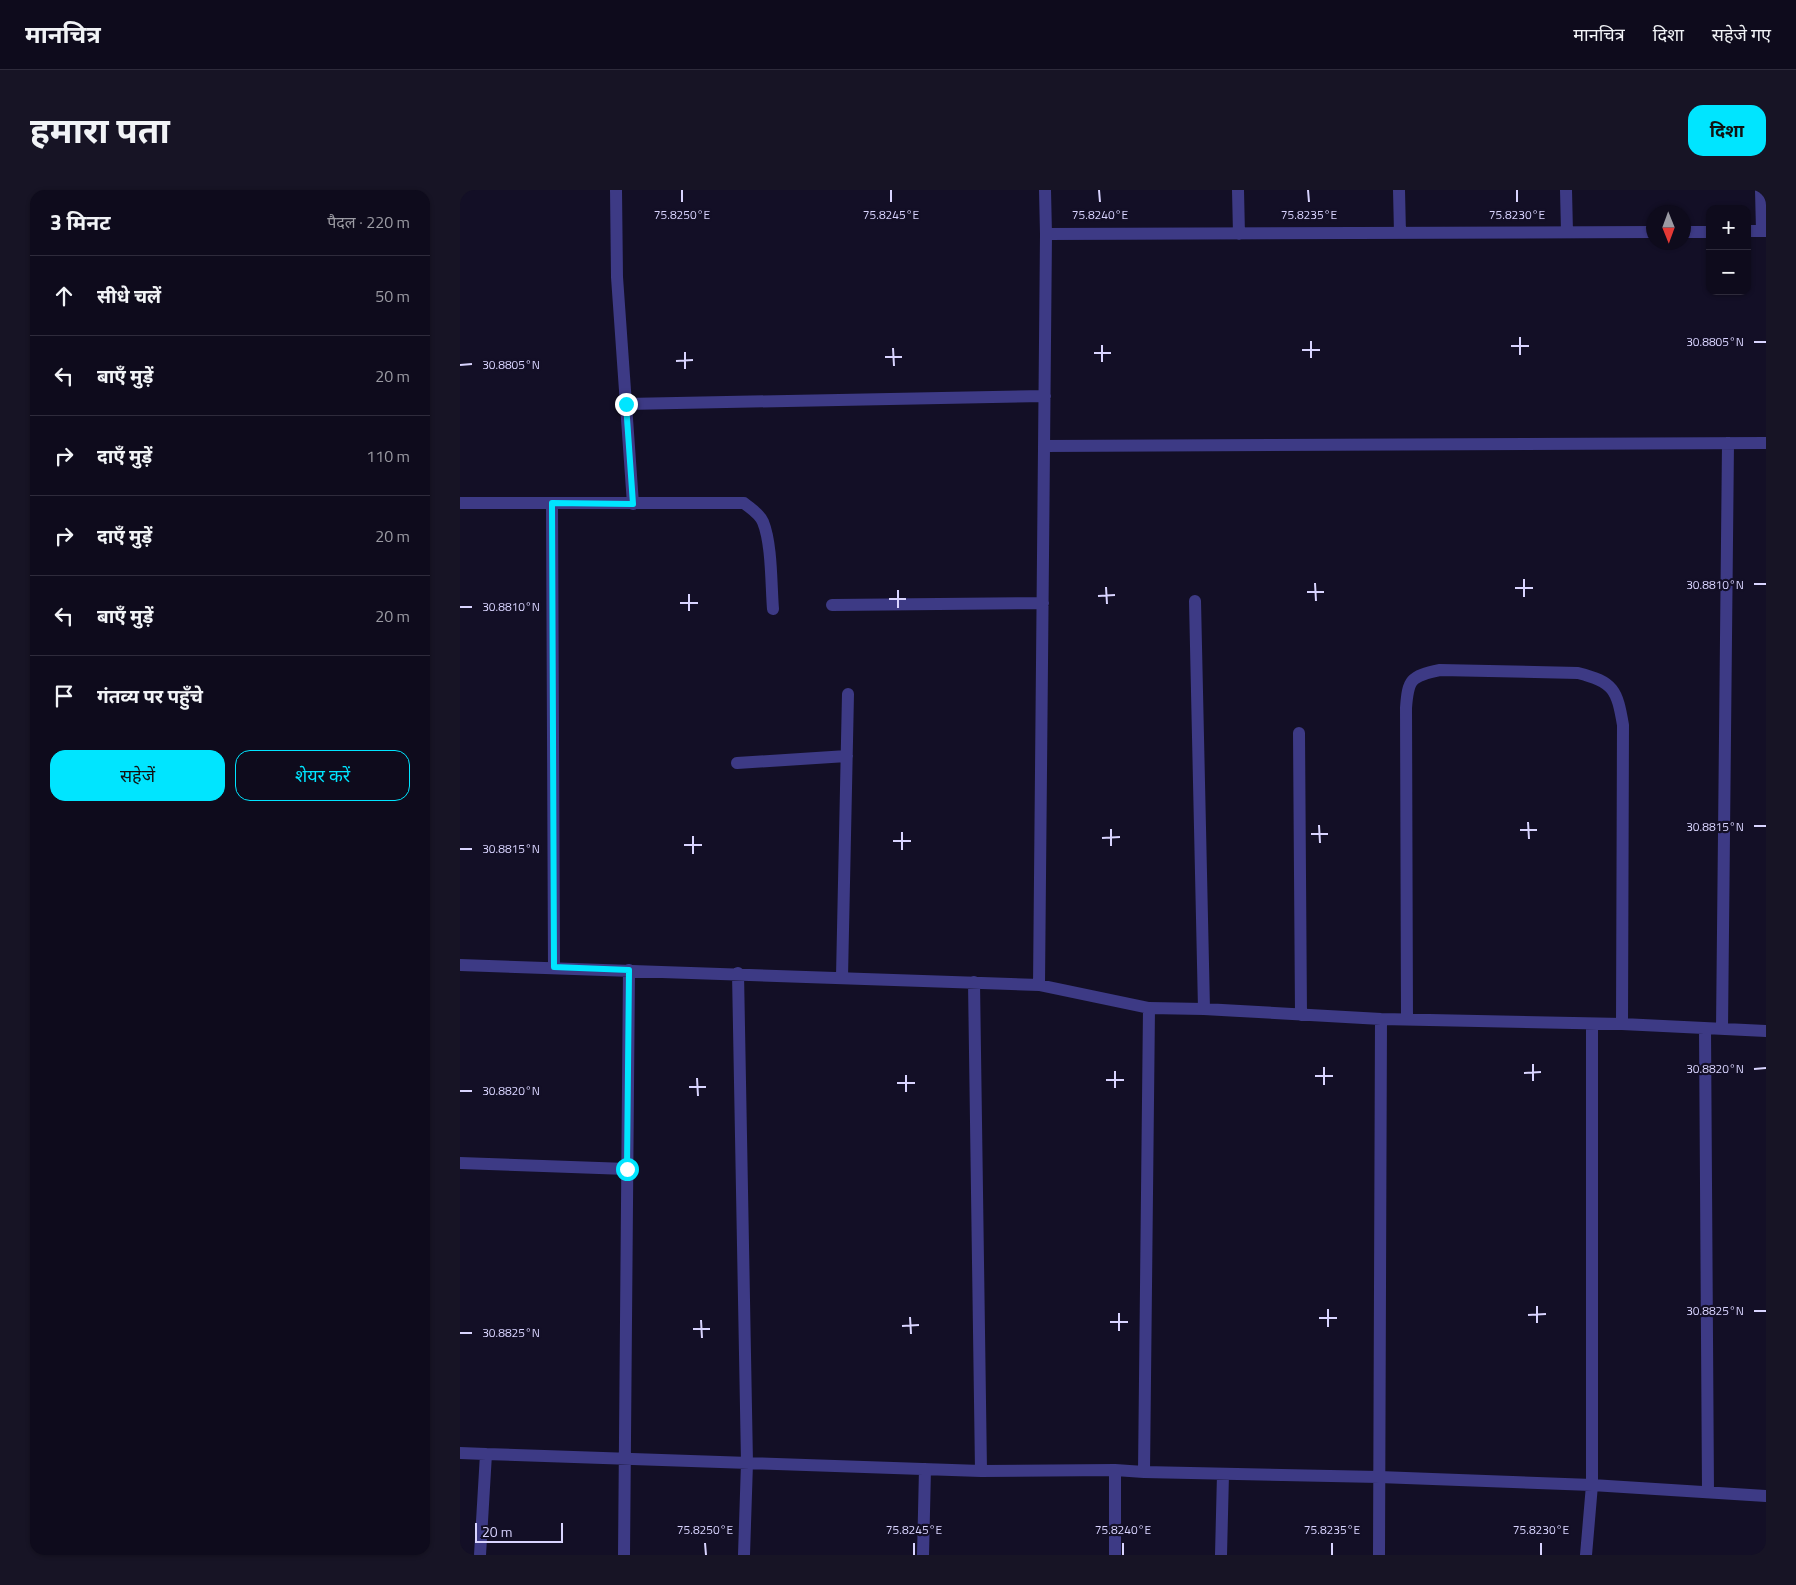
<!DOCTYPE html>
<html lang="hi">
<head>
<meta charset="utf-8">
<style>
	:root { --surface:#0e0b1c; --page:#171425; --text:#f1f3f6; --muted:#9b9ba3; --line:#2e2b3b; --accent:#00e5ff }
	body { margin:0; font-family:"Titillium Web","Noto Sans Devanagari",sans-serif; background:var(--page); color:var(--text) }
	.controls { position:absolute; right:15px; top:15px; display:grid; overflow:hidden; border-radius:10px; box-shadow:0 1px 4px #0004 }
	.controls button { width:45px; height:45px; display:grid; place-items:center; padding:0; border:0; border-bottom:1px solid var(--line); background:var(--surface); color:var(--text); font:25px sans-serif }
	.compass { position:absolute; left:1186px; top:15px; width:45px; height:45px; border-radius:50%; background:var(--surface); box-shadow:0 1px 4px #0004; rotate:179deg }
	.scale { position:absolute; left:15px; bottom:12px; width:88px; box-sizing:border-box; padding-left:5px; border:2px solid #d9d4ff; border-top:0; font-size:14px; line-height:18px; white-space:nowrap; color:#d9d4ff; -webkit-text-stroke:4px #130f26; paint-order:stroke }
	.stop { position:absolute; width:15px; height:15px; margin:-11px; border:4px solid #00e5ff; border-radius:50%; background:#fff }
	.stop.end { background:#00e5ff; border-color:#fff; box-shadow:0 1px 5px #0008 }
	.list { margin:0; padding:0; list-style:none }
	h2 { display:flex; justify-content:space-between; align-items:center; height:65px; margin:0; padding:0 20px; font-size:21px }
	h2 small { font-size:16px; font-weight:400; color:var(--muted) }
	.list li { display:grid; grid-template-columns:32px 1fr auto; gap:15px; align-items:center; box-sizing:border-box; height:80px; padding:0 20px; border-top:1px solid var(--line) }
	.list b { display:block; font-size:19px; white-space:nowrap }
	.list em { font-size:16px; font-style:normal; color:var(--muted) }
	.actions { display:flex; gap:10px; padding:15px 20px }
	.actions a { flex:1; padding:11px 0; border:1px solid var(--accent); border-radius:15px; text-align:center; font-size:18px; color:var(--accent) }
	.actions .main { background:var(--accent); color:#111 }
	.icon { flex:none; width:28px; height:28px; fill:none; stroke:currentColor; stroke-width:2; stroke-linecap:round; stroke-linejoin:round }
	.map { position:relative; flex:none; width:1306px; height:1365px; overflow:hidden; border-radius:15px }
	header { display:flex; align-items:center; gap:30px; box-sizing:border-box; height:70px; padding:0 25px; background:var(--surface); border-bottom:1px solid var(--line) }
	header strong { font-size:24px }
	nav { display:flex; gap:28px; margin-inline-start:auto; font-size:18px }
	.intro { display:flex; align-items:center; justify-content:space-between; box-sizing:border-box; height:120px; padding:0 30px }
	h1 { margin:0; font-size:35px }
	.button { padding:12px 22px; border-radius:15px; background:var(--accent); color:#111; font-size:18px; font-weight:700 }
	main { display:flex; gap:30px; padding:0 30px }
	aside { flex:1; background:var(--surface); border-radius:15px; box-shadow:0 1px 4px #0004 }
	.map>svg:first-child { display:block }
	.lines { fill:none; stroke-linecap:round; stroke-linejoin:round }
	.minor { stroke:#3d3a85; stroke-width:12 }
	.route { stroke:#00e5ff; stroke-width:6 }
	.ticks { fill:none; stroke:#d9d4ff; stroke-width:2 }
	.ticks-label { font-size:12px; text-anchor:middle; fill:#d9d4ff; stroke:#130f26; stroke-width:4.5; stroke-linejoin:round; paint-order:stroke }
</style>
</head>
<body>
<header>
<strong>मानचित्र</strong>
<nav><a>मानचित्र</a><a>दिशा</a><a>सहेजे गए</a></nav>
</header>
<div class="intro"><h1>हमारा पता</h1><a class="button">दिशा</a></div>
<main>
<aside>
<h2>3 मिनट<small>पैदल · 220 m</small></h2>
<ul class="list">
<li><svg class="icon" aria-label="ahead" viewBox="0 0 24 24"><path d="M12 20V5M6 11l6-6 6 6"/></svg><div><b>सीधे चलें</b></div><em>50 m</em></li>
<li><svg class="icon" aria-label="left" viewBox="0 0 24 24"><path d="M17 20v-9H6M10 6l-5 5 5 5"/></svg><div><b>बाएँ मुड़ें</b></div><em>20 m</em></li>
<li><svg class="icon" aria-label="right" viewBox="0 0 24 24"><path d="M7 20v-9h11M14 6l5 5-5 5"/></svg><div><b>दाएँ मुड़ें</b></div><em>110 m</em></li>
<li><svg class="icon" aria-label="right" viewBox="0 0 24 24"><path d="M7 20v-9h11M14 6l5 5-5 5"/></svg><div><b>दाएँ मुड़ें</b></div><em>20 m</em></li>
<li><svg class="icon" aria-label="left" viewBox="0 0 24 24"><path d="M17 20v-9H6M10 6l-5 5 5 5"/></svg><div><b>बाएँ मुड़ें</b></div><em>20 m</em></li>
<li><svg class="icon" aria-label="arrive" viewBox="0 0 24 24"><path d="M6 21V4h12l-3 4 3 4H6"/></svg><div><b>गंतव्य पर पहुँचे</b></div></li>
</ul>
<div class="actions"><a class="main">सहेजें</a><a>शेयर करें</a></div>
</aside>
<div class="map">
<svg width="1306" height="1365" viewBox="0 0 1306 1365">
	<rect width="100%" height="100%" fill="#130f26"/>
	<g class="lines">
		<path class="minor" d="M156 0 157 87 173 314
			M585 0 586 44 1194 42
			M778 0 779 44
			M939 0 940 43
			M1106 0 1107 42
			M1301 0 1302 41
			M1287 41H1306
			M1224 42H1250
			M166 214 585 206
			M584 256 1306 253
			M0 313H284C291 319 299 323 303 332 312 354 311 395 313 419
			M92 313 94 777
			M735 411 744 819
			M372 415 583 413
			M839 543 841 825
			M277 573 387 566
			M0 775 579 795 689 818 744 819 921 829 1162 834 1306 841
			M278 783 287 1273 284 1365
			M382 787 388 504
			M579 795 586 44
			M689 818 684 1282 919 1287 1132 1295 1306 1306
			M947 829 946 518C948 490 950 486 980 480L1118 483C1154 492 1157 500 1163 535L1162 834
			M1245 839 1248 1302
			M1262 839 1268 253
			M0 973 167 979
			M0 1263 26 1264
			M521 1281 655 1280 684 1282
			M20 1365 26 1264 521 1281 514 792
			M164 1365 169 780
			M463 1365 465 1279
			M655 1365V1280
			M761 1365 763 1284
			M919 1365 921 829
			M1126 1365 1132 1295V834"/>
	</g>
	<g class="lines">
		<path class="route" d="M166 214 173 314 92 313 94 777 169 780 167 979"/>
	</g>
	<path class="ticks" d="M222 0V12M431 0V12M639 0 640 12M848 0 849 12M1057 0V12M1060 147V165M851 151V168M1294 152H1306M642 155V172M1051 156H1069M433 158 434 176M842 160H860M225 162V179M634 163H651M425 167H442M216 171 233 170M0 175 12 174M1064 389V407M855 393 856 411M1294 394H1306M646 397 647 414M1055 398H1073M438 400V418M847 402H864M229 404V421M638 406 655 405M429 409H446M220 413H238M0 417H12M1068 632 1069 649M859 635 860 653M1294 636H1306M651 639V656M1060 640H1077M442 642V660M851 644H868M233 646V664M642 648 660 647M433 651H451M224 655H242M0 659H12M1073 874V891M864 877V895M1294 879 1306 878M655 881V898M1064 883 1081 882M446 885V902M855 886H873M237 888 238 906M646 890H664M437 893H455M229 897H246M0 901H12M1077 1116V1133M868 1119V1137M1294 1121H1306M659 1123V1141M1068 1125 1086 1124M450 1127 451 1144M859 1128H877M241 1130 242 1148M650 1132H668M442 1136 459 1135M233 1139H250M0 1143H12M245 1353 246 1365M454 1353V1365M663 1353V1365M872 1353V1365M1081 1353V1365"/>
	<g class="ticks-label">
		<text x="222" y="29">75.8250°E</text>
		<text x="431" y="29">75.8245°E</text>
		<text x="640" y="29">75.8240°E</text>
		<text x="849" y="29">75.8235°E</text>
		<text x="1057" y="29">75.8230°E</text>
		<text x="1255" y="156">30.8805°N</text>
		<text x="51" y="179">30.8805°N</text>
		<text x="1255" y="399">30.8810°N</text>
		<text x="51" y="421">30.8810°N</text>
		<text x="1255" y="641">30.8815°N</text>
		<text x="51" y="663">30.8815°N</text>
		<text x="1255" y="883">30.8820°N</text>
		<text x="51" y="905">30.8820°N</text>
		<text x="1255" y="1125">30.8825°N</text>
		<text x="51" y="1147">30.8825°N</text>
		<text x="245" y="1344">75.8250°E</text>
		<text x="454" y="1344">75.8245°E</text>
		<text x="663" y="1344">75.8240°E</text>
		<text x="872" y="1344">75.8235°E</text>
		<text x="1081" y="1344">75.8230°E</text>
	</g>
</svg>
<div class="controls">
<button>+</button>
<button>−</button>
</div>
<svg class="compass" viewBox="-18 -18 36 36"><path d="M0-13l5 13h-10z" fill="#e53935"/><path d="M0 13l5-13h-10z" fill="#9b9ba3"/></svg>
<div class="scale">20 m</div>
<div class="stop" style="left:167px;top:979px"></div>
<div class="stop end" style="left:166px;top:214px"></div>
</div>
</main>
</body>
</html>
